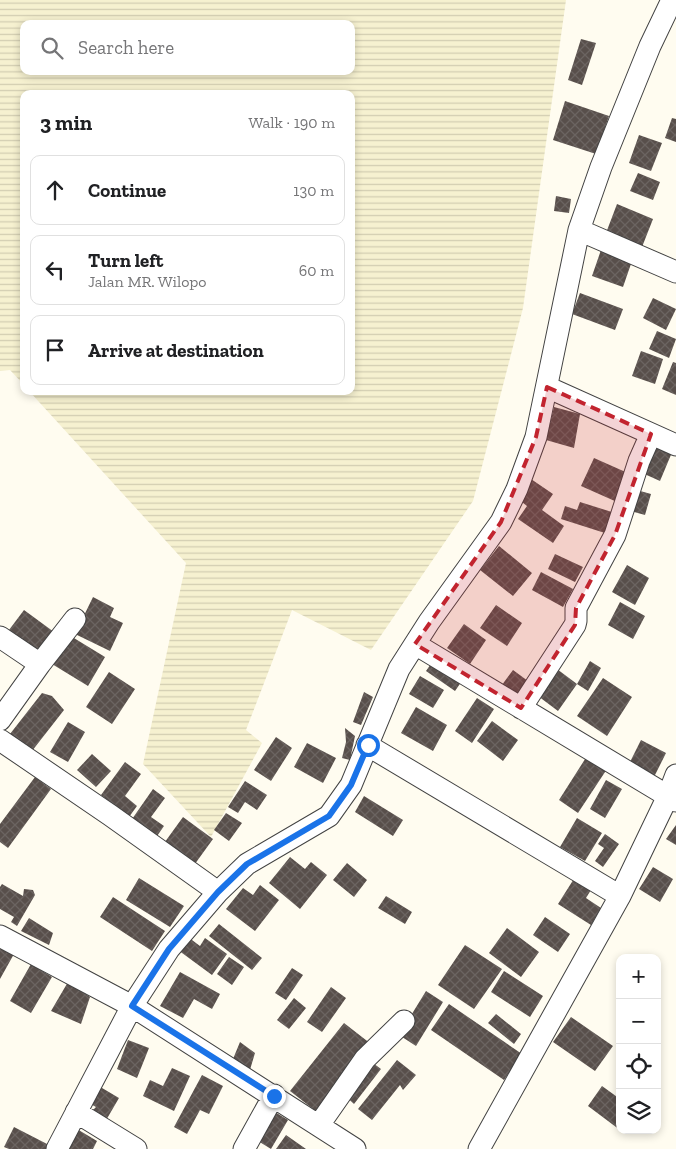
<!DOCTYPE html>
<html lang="en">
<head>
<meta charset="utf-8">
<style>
	:root { --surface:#fff; --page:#f2f2f2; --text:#202124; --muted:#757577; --line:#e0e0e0 }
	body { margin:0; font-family:"Zilla Slab",serif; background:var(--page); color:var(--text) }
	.controls { position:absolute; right:15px; bottom:15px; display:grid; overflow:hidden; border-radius:10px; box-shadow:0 2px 8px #0003 }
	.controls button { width:45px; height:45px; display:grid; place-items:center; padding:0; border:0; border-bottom:1px solid var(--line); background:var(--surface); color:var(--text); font:25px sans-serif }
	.stop { position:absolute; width:15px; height:15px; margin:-11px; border:4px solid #1a73e8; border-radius:50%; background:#fff }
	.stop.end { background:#1a73e8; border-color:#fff; box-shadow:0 1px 5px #0008 }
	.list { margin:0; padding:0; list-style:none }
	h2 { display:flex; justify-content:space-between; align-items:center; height:65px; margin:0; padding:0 20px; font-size:21px }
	h2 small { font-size:16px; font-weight:400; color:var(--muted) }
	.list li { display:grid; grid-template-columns:32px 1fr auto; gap:15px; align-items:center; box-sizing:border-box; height:70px; margin:0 10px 10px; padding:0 10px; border:1px solid var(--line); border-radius:10px }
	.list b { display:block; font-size:19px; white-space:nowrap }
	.list p { margin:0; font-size:16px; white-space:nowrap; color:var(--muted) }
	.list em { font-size:16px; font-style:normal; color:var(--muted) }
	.icon { flex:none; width:28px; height:28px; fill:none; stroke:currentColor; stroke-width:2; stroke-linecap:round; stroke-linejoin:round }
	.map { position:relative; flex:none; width:676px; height:1149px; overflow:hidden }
	.search { position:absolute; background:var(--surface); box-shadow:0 2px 8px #0003; left:20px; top:20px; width:335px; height:55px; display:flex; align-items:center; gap:12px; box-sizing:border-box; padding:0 18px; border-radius:10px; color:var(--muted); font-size:19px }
	.panel { position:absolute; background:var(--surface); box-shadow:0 2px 8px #0003; left:20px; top:90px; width:335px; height:305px; border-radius:10px }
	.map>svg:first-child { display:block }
	.farmland { fill:url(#farmland-rules); fill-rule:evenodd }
	.building { fill:url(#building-cross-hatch) }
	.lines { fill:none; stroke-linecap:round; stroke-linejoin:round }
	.minor-casing { stroke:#424242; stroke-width:23 }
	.minor { stroke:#fff; stroke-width:21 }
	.route { stroke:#1a73e8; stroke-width:6 }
	.marked { fill:#c2242f; fill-opacity:0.2; stroke:#c2242f; stroke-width:4; stroke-dasharray:10 6; stroke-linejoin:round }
</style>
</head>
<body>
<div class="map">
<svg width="676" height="1149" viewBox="0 0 676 1149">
	<defs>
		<pattern id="farmland-rules" width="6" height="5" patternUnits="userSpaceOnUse" patternTransform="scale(1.25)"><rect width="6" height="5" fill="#f6f1d0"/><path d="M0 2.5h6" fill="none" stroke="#d2cdb1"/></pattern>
		<pattern id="building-cross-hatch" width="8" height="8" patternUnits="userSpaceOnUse" patternTransform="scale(1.25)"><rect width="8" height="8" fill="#584f4b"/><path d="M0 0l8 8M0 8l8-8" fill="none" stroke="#6b6461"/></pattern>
	</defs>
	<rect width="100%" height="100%" fill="#fffcf0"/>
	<path class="farmland" d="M0 0H566L523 308 473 501 371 650 292 610 246 730 262 743 211 837 143 764 186 563 29 391H351V94H24V385L10 370 0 371ZM24 24H351V71H24Z"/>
	<path class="building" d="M581 39 596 43 582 85 568 80Z
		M565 101 609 116 596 154 553 140Z
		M672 118 676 119V142L665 138Z
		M639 135 662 143 651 171 629 163Z
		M638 173 660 182 653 200 630 191Z
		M556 196 571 199 569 213 554 211Z
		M617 204 653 219 642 247 606 233Z
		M601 250 632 261 623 287 592 276Z
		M580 293 623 309 615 330 572 314Z
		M653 298 676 309 666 330 643 318Z
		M657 331 676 339 669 358 649 349Z
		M641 351 663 359 655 384 632 376Z
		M673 362 676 363V395L662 389Z
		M554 407 580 414 574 448 546 440Z
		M653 441 673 450 660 481 640 472Z
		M594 458 630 474 617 502 581 486Z
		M528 477 553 494 542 510 564 526 553 543 518 519 527 506 514 496Z
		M633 489 651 494 645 515 627 510Z
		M580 502 615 513 608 534 561 519 565 506 577 510Z
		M499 546 532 573 513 596 480 570Z
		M555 554 583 567 575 582 548 569Z
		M627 565 649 578 635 605 612 592Z
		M541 572 573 589 563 607 532 590Z
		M93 597 114 608 110 617 123 623 110 651 75 634Z
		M620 602 645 616 633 639 608 625Z
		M496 605 522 623 507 646 480 628Z
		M24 610 54 632 36 656 6 634Z
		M464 624 486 640 470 664 447 648Z
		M69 635 105 657 88 686 52 664Z
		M435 658 464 678 455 691 426 671Z
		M590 661 601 668 588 691 577 684Z
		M553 666 577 684 558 711 534 693Z
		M513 670 532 684 519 703 499 689Z
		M109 672 135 689 112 724 86 707Z
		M420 676 444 690 433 708 409 694Z
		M603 678 632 697 607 736 577 716Z
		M364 692 373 697 361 725 353 722Z
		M42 693 52 696 64 710 32 751 10 734Z
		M477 698 494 709 472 743 455 731Z
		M416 707 447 725 433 751 401 733Z
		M492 721 518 740 503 761 477 741Z
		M68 722 85 732 68 762 50 752Z
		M345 728 355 736 350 760 342 758 346 742Z
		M276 737 292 748 271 781 254 770Z
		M641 740 666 753 651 783 626 770Z
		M307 743 336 758 323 783 294 767Z
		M92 754 111 771 96 787 77 770Z
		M587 756 607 769 578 813 559 800Z
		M125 762 141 774 125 796 137 806 129 817 101 795Z
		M35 777 51 789 8 848 0 842V824Z
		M606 780 622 789 605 818 590 809Z
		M245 781 267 795 257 810 245 802 238 813 228 807Z
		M153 789 165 798 151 817 164 826 155 839 130 822Z
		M364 796 403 820 393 836 355 812Z
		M226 813 242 823 229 841 214 830Z
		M183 817 213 839 192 868 162 846Z
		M577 818 602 833 585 861 560 847Z
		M676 825V845L666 839Z
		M605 834 619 844 603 867 595 861 604 848 598 844Z
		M290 857 305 869 311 862 327 875 300 909 269 883Z
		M347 863 367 880 354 897 333 880Z
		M653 867 673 879 660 902 639 889Z
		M577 874 594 885 586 898 601 908 591 925 558 904Z
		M139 878 184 906 170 927 126 900Z
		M2 884 23 896 24 889 33 890 35 895 17 926 11 922 14 917 0 909V887Z
		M260 885 279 900 255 931 226 909 243 888 253 895Z
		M386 896 412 912 405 924 378 908Z
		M113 897 165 931 152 951 100 917Z
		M545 917 570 934 558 952 533 935Z
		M29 918 53 933 49 945 21 931Z
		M219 924 262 958 252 970 209 936Z
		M507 928 539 952 521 977 489 953Z
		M188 937 200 946 205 938 227 954 212 975 178 950Z
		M465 945 502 969 474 1009 438 985Z
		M0 946 14 954 0 979Z
		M229 957 244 967 232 985 217 974Z
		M31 964 52 977 31 1013 10 1001Z
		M292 968 303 975 286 1000 275 993Z
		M504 971 543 996 530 1017 491 992Z
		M180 972 220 994 212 1009 194 999 183 1018 160 1006Z
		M68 982 90 997 81 1024 51 1011Z
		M331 987 346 998 322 1032 307 1022Z
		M426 991 443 1002 416 1046 399 1035Z
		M294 998 306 1008 289 1029 277 1020Z
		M449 1004 522 1054 504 1080 431 1030Z
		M496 1014 521 1034 514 1044 488 1023Z
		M571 1017 613 1046 595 1071 553 1042Z
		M344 1023 371 1044 317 1112 290 1091Z
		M128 1040 149 1048 137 1078 117 1069Z
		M240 1042 255 1053 249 1073 233 1059Z
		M369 1060 381 1069 354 1104 343 1094Z
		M397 1060 416 1075 403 1090 400 1085 372 1120 358 1109Z
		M172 1068 190 1076 174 1111 143 1096 150 1080 163 1086Z
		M202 1075 223 1086 209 1114 200 1110 187 1134 174 1127Z
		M97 1085 119 1098 105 1122 90 1113 96 1107 87 1102Z
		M602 1086 620 1099V1130L588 1106Z
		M270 1109 288 1120 271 1149 253 1138Z
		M14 1127 49 1145 47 1149H9L4 1147Z
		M77 1129 97 1141 93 1149H65Z
		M286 1135 306 1149H276Z"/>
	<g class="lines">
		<g class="minor-casing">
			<path id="minor" d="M579 230 676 272
				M547 387 676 445
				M0 637 40 664
				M415 644 676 801
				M521 708 575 625 576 621V608L615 535 639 461 651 434
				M0 720 40 664 75 619
				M0 740 110 815 218 892
				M367 745 620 896
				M0 936 132 1006 355 1149
				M76 1112 136 1149
				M319 1125 365 1059 404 1021
				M57 1149 132 1006 169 949 218 892 247 864 329 816 351 785 399 669 429 622 501 522 517 489 536 437 579 230 601 167 650 46 672 0
				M244 1149 274 1095
				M479 1149 620 896 668 796 676 775"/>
		</g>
		<use href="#minor" class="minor"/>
	</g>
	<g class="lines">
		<path class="route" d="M274 1096 132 1006 169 949 218 892 247 864 329 816 351 785 368 745"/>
	</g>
	<path class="marked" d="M547 387 651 434 615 535 576 608 575 625 521 708 415 644 501 522 536 437Z"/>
</svg>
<div class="controls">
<button>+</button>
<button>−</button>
<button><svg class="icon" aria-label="locate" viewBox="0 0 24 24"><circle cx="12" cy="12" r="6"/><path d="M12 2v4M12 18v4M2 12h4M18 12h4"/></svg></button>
<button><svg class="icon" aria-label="layers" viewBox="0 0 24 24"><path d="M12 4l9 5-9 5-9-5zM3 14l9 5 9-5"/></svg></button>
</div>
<div class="stop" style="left:368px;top:745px"></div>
<div class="stop end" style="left:274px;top:1096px"></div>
<div class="search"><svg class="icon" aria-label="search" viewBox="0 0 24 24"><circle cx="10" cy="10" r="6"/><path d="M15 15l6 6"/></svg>Search here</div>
<section class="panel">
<h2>3 min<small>Walk · 190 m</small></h2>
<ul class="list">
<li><svg class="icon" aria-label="ahead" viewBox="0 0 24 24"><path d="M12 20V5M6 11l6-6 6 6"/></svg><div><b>Continue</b></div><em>130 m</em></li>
<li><svg class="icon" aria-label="left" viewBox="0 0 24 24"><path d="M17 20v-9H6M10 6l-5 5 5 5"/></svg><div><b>Turn left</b><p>Jalan MR. Wilopo</p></div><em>60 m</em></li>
<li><svg class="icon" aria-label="arrive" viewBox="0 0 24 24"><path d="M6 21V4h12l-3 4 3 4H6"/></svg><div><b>Arrive at destination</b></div></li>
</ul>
</section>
</div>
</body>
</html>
